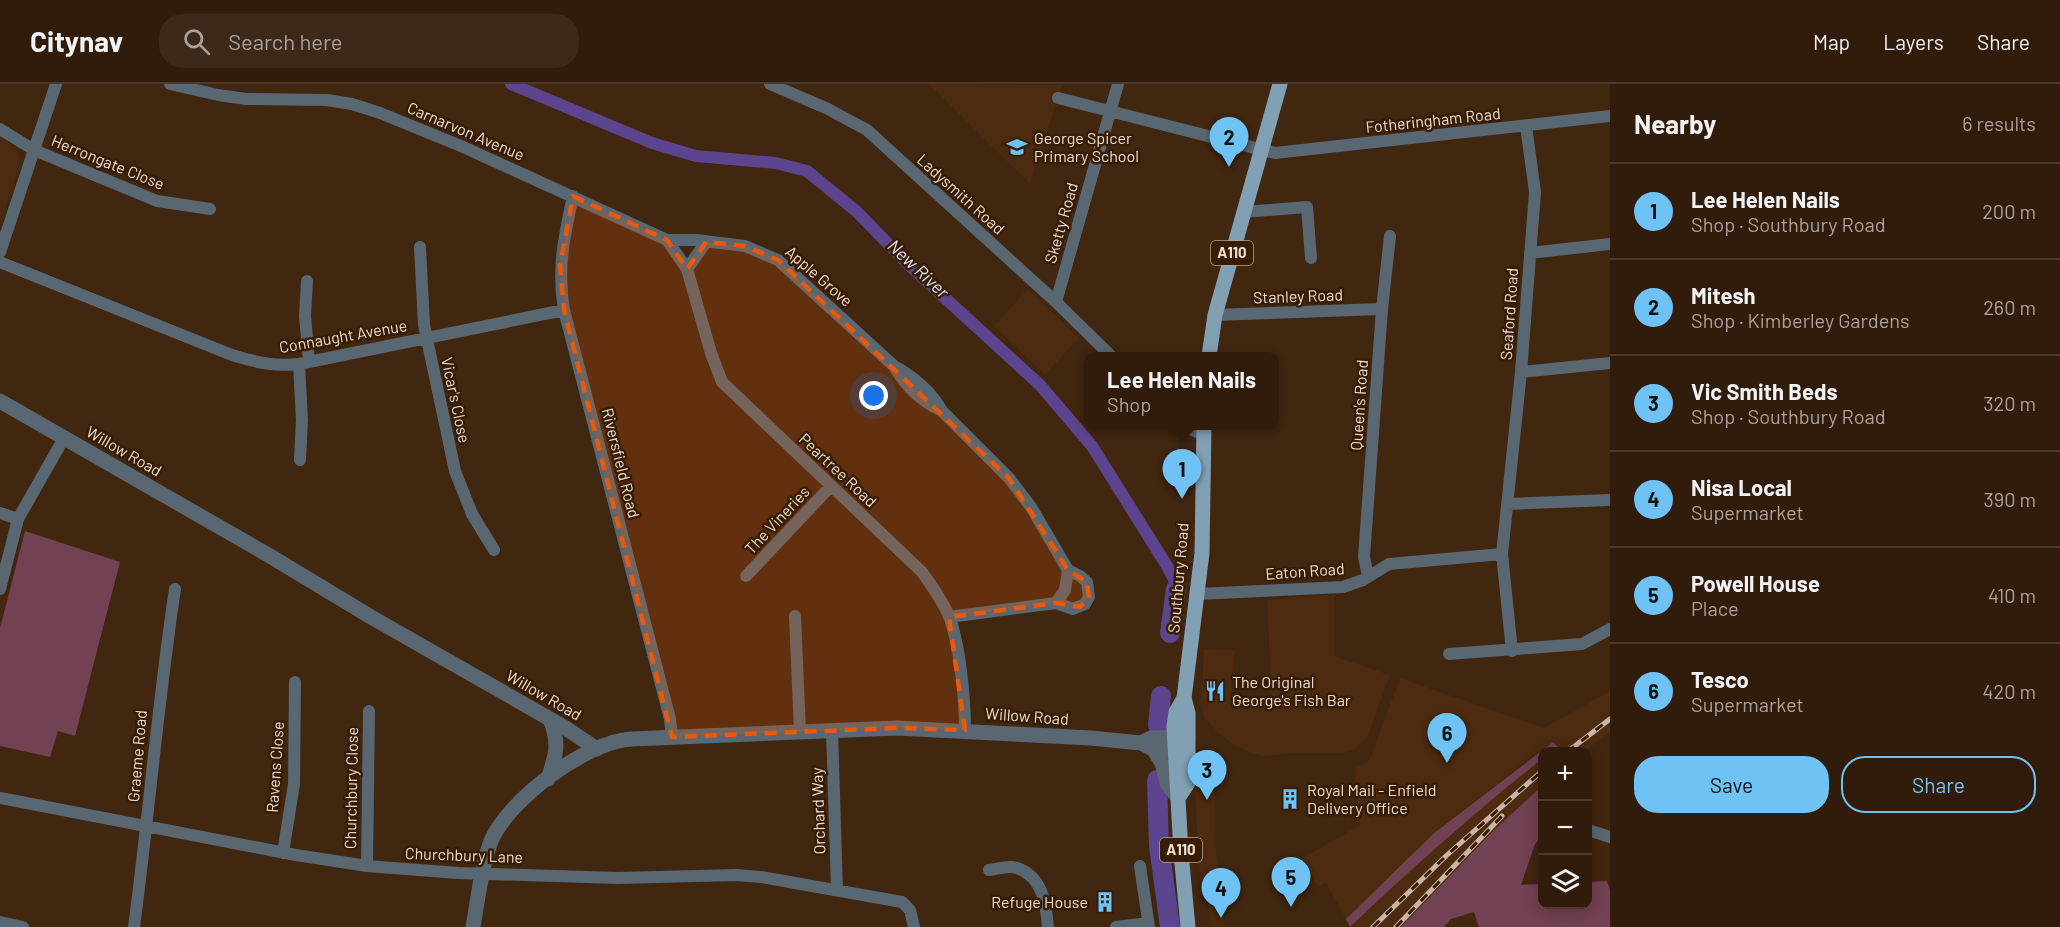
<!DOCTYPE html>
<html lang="en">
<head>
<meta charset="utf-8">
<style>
	:root { --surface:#311c0c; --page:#3d291a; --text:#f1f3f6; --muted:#a8a19d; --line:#4c3a2d; --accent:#6fc2f4 }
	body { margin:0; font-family:Barlow,sans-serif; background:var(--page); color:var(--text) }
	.controls { position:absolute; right:18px; bottom:18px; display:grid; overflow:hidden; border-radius:12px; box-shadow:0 3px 15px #0003 }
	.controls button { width:54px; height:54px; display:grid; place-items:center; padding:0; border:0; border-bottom:2px solid var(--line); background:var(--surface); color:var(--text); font:30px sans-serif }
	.you { position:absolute; left:874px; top:312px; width:21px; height:21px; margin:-15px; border:4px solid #fff; border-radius:50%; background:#1a73e8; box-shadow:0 0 0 9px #1a73e833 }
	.badge { display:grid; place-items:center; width:39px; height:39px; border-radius:50%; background:var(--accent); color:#111; font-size:20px; font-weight:700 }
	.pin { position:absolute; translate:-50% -50px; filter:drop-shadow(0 2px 3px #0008) }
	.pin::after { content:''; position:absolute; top:32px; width:21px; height:18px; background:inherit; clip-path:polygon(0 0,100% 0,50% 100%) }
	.popup { position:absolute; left:1084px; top:268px; width:195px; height:78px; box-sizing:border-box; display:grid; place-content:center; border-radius:12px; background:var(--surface); filter:drop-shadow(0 2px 4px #0005); font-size:20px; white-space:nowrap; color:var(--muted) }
	.popup b { font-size:22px; color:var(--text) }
	.popup::after { content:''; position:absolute; left:50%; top:100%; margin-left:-12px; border:12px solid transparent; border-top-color:var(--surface) }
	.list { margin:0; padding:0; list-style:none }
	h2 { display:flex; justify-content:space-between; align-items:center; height:78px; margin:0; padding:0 24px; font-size:26px }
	h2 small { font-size:20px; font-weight:400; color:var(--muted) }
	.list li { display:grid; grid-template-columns:39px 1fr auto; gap:18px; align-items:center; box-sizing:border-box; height:96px; padding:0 24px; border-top:2px solid var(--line) }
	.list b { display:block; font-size:22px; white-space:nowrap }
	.list p { margin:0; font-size:20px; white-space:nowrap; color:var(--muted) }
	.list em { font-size:20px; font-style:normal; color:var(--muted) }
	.actions { display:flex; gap:12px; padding:18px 24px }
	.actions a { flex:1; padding:14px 0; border:2px solid var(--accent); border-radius:24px; text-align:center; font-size:21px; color:var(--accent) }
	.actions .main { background:var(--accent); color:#111 }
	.icon { flex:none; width:33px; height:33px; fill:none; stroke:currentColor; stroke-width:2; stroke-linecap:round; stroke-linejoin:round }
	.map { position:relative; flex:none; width:1610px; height:843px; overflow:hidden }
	header { display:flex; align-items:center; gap:36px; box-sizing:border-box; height:84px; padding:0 30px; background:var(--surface); border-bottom:2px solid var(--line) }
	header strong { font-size:28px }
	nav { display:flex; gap:33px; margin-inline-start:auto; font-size:21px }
	.search { width:420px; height:54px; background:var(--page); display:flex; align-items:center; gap:15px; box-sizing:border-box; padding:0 21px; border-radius:24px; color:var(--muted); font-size:22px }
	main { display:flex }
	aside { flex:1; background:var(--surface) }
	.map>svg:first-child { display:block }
	.built { fill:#4c2b10 }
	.green { fill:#724153 }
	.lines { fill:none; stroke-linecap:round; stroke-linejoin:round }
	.canal { stroke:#5d448e; stroke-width:12 }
	.river { stroke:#5d448e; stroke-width:20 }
	.minor { stroke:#586771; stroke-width:12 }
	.tertiary { stroke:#586771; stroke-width:15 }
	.primary { stroke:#81a0b4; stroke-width:15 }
	.rail-casing { stroke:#cab5a7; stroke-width:5 }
	.rail { stroke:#371c06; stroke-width:3; stroke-dasharray:9; stroke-linecap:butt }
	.marked { fill:#e8590c; fill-opacity:0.2; stroke:#e8590c; stroke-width:4.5; stroke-dasharray:12 8; stroke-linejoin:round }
	.labels { text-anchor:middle; stroke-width:5; stroke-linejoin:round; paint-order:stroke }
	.shield { fill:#371c06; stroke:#b8a394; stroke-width:1.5 }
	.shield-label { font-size:15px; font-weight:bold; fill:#f0ddd1 }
	.street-label { font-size:16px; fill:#f0ddd1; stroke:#371c06 }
	.poi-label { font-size:16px; fill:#f0ddd1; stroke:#371c06; text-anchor:start }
	.water-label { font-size:18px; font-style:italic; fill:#e4dff5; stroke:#371c06 }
</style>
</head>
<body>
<header>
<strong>Citynav</strong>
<div class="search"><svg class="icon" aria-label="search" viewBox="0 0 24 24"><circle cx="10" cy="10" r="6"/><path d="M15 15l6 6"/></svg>Search here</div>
<nav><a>Map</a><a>Layers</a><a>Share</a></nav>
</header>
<main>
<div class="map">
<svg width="1610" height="843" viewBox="0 0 1610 843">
	<rect width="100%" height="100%" fill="#412610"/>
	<path class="built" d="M929 0 1062 1 1030 100 955 26Z
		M0 52 14 63 19 70 20 79 0 140Z
		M1028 205 1079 254 1045 291 994 242Z
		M1334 511V572L1390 591 1369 649 1361 660 1351 667 1343 669H1297L1263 672 1251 669 1234 661 1218 649 1204 633 1201 620 1204 565 1235 566 1230 624 1272 623 1267 516Z
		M1400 594 1544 644 1610 607V648L1585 667H1552L1557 663 1553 658 1540 666 1433 750 1346 835 1326 799 1318 803 1303 774 1360 741 1354 685 1369 677Z
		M1542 675V702L1493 747 1401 843H1351L1375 818 1475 728Z
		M1215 691 1216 767 1225 843H1211L1207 813 1202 806 1198 770 1195 702 1203 694Z"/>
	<path class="green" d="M25 447 120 478 75 652 58 647 50 673 0 662V544Z
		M1553 658 1558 663 1552 667 1542 668V675C1475 728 1412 784 1350 843L1346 835 1433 750Z
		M1542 702V752L1535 760 1521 801 1542 800V820H1588V798L1607 797 1610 806V843H1479L1474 828 1451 835 1444 843H1401L1493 747Z"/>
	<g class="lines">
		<path class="canal" d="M511 0 652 59 696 72 776 79 807 87 856 127 909 181 1040 301 1092 362 1167 482 1175 497 1176 505"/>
		<path class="river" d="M1170 549 1176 505
			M1158 641 1161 612
			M1157 696 1159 762 1170 843"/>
		<path class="minor" d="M170 0 218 11 246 15 327 16 352 20 380 29 461 62 667 156 687 185 711 269 722 298 922 488C932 502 942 516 949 532 960 561 965 615 965 646
			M770 0 826 24 867 46 1056 218 1111 272
			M1058 14 1275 69 1610 32
			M0 45 34 66 157 117 210 125
			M573 112C564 153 557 185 564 226L670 635 672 653
			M1244 128 1307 123 1311 174
			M667 156H696L745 162 778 176 894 282C914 293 931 307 942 327
			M420 163 424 241 455 387 472 430 494 466
			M0 168 56 0
			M1530 169 1610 160
			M0 178 232 271C255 278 275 283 299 280L564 226
			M687 185 706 158
			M307 197 305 232 309 278
			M1056 218 1118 0
			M1215 231 1382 225
			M299 280 302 336 300 376
			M894 282C906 303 920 316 942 327L1009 394 1031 423 1068 486 1065 506 1056 519 949 533
			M1521 288 1610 279
			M1183 342 1204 351
			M1507 420 1610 416
			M0 429 18 435
			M746 492 831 402
			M1368 492 1364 473 1382 225 1390 152
			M0 505 18 435 64 354
			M1197 510 1343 503 1363 496 1389 480 1502 470
			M1056 519 1073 525 1085 520 1089 513 1087 498 1080 492 1068 486
			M795 532 800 648
			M1512 567 1502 470 1521 288 1535 108 1526 42
			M1449 570 1582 560 1610 545
			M832 646 837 806
			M0 714 296 771 367 782 458 789 618 794 736 791 761 793 902 818 910 826 914 843
			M1588 746 1610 753
			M283 769 294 700 295 598
			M367 782 369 627
			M1140 782 1149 843
			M989 786C997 785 1009 781 1017 784 1043 793 1046 820 1048 843
			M0 838 23 843
			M134 843C149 730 158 617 175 505
			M1116 843 1148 839"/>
		<path class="tertiary" d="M0 317 270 472 371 533 564 643 597 665
			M1141 659 1151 654 1188 653
			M1153 665 1162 679 1167 699 1178 714
			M548 695C556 671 560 660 550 635
			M473 843C478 815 481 784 491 757 509 715 586 658 631 655L897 644 1091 654 1141 659 1153 665 1186 667"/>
		<path class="primary" d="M1209 272 1215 231 1280 0
			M1184 614 1176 628 1174 643 1181 769 1188 843
			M1178 714 1188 699V629L1184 614 1202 469 1204 342"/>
		<g class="rail-casing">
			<path id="rail" d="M1567 668 1610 635
				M1373 843 1447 771 1542 687
				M1396 843 1502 732"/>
		</g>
		<use href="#rail" class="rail"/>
	</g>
	<path class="marked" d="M573 112 667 156 687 185 706 158 745 162 778 176 1009 394 1068 486 1087 498 1089 513 1080 523 1056 519 949 533 965 646 897 644 672 653 564 226 560 182Z"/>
	<defs>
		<g id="school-bare" transform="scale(1.62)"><path d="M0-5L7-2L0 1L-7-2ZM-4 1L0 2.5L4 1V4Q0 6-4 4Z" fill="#6fc2f4" stroke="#371c06" stroke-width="2.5" paint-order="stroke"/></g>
		<g id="restaurant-bare" transform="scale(1.62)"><path d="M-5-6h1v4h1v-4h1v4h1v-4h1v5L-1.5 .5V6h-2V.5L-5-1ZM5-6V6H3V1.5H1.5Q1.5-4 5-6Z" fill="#6fc2f4" stroke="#371c06" stroke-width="2.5" paint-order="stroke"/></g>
		<g id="building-bare" transform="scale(1.62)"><path d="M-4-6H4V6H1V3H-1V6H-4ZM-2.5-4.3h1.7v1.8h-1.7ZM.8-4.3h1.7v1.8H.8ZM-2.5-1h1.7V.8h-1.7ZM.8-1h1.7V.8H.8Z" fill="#6fc2f4" stroke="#371c06" stroke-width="2.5" paint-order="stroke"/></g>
	</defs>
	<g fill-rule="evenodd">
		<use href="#school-bare" x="1017" y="63"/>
		<use href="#restaurant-bare" x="1215" y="607"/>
		<use href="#building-bare" x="1290" y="715"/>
		<use href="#building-bare" x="1105" y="818"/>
	</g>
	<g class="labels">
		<g class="shield">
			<rect x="1211" y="157" width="42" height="24" rx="4.5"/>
			<rect x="1160" y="754" width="42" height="24" rx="4.5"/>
		</g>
		<g class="shield-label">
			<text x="1232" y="174">A110</text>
			<text x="1181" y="771">A110</text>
		</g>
		<g class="street-label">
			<text transform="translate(1433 36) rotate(-6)" y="6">Fotheringham Road</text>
			<text transform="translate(466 47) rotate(23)" y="6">Carnarvon Avenue</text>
			<text transform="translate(108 78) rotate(22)" y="6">Herrongate Close</text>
			<text transform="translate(961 110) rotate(42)" y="6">Ladysmith Road</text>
			<text transform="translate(1061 139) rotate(-74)" y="6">Sketty Road</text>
			<text transform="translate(819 192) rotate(41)" y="6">Apple Grove</text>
			<text transform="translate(1298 212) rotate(-2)" y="6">Stanley Road</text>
			<text transform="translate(1509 230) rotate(-86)" y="6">Seaford Road</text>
			<text transform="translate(343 252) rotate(-10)" y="6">Connaught Avenue</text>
			<text transform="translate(456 316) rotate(78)" y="6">Vicar's Close</text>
			<text transform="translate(1359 321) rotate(-86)" y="6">Queen's Road</text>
			<text transform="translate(124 367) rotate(30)" y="6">Willow Road</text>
			<text transform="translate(621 379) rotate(76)" y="6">Riversfield Road</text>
			<text transform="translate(838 386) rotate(43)" y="6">Peartree Road</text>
			<text transform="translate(777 436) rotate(-47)" y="6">The Vineries</text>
			<text transform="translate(1305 487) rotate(-4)" y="6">Eaton Road</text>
			<text transform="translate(1178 494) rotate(-85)" y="6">Southbury Road</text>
			<text transform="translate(544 611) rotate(30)" y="6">Willow Road</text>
			<text transform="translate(1027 632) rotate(4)" y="6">Willow Road</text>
			<text transform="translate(137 672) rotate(-85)" y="6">Graeme Road</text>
			<text transform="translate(275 683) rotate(-86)" y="6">Ravens Close</text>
			<text transform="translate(351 704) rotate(-89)" y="6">Churchbury Close</text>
			<text transform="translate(818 727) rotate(-92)" y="6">Orchard Way</text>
			<text transform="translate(464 771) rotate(2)" y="6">Churchbury Lane</text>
		</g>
		<g class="poi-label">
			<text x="1034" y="60">George Spicer<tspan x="1034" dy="18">Primary School</tspan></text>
			<text x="1232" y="604">The Original<tspan x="1232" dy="18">George's Fish Bar</tspan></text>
			<text x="1307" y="712">Royal Mail - Enfield<tspan x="1307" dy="18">Delivery Office</tspan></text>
			<text x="1088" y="824" text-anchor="end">Refuge House</text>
		</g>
		<g class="water-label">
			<text transform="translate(918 185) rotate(43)" y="6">New River</text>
		</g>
	</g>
</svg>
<div class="controls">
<button>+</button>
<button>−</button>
<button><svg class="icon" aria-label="layers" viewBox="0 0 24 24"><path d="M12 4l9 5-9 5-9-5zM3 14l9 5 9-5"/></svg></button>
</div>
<div class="you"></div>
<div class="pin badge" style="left:1182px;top:415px">1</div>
<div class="popup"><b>Lee Helen Nails</b>Shop</div>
<div class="pin badge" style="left:1229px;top:83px">2</div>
<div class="pin badge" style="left:1207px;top:716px">3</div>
<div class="pin badge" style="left:1221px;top:834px">4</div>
<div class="pin badge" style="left:1291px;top:823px">5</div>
<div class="pin badge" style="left:1447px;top:679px">6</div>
</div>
<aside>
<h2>Nearby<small>6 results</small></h2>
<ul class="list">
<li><span class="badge">1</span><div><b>Lee Helen Nails</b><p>Shop · Southbury Road</p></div><em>200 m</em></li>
<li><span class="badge">2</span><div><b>Mitesh</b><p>Shop · Kimberley Gardens</p></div><em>260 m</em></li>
<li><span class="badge">3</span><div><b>Vic Smith Beds</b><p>Shop · Southbury Road</p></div><em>320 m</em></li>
<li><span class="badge">4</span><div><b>Nisa Local</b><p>Supermarket</p></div><em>390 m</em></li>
<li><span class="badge">5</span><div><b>Powell House</b><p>Place</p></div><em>410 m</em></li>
<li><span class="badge">6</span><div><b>Tesco</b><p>Supermarket</p></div><em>420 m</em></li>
</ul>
<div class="actions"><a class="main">Save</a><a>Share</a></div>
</aside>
</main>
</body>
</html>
